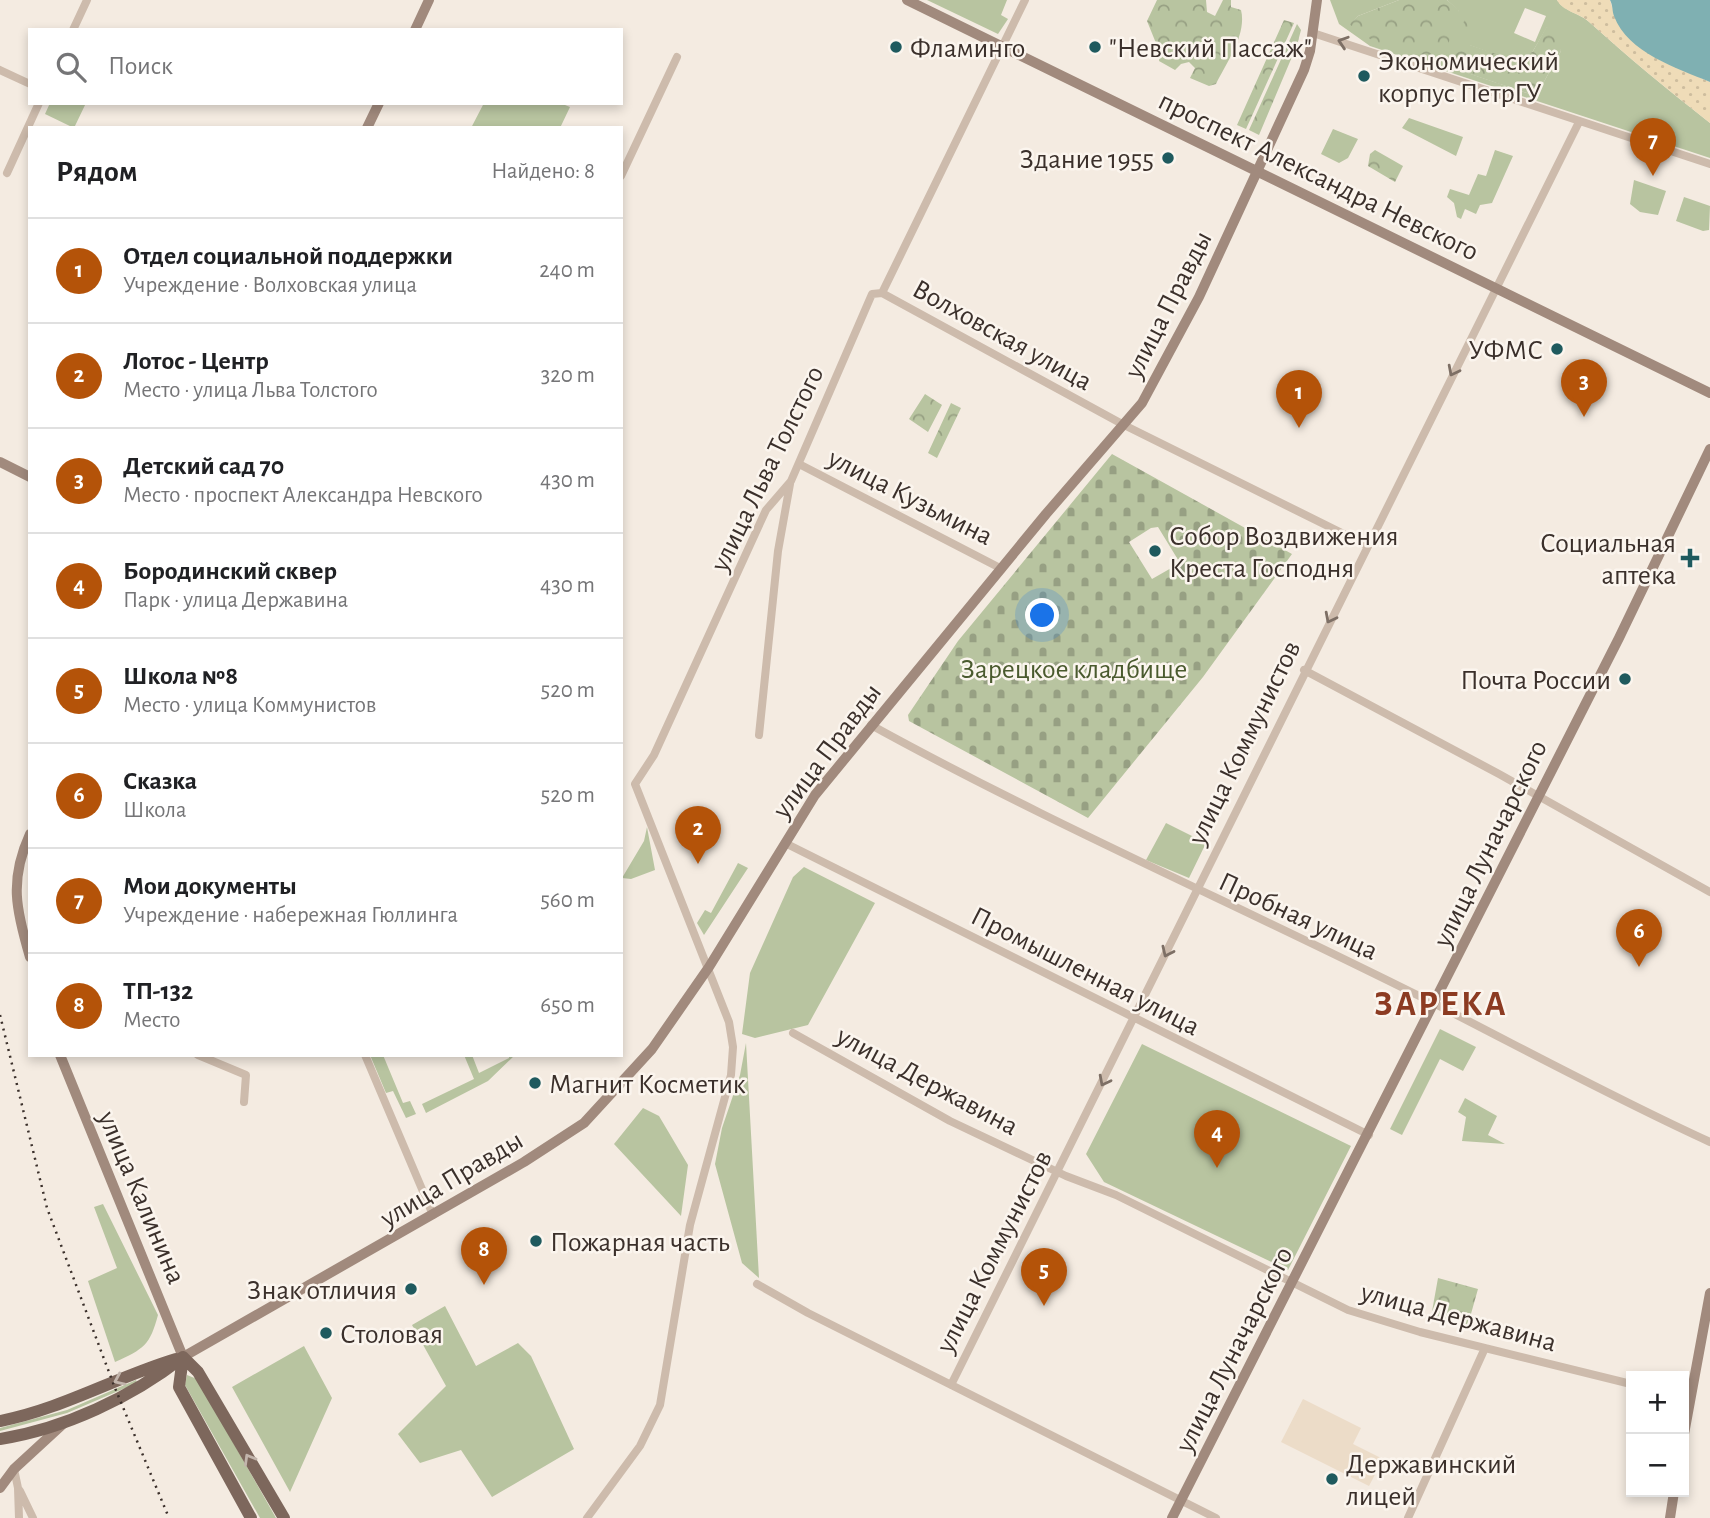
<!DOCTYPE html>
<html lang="ru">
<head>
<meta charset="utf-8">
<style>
	:root { --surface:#fff; --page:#f6f6f6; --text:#202124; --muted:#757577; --line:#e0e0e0; --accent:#b45309 }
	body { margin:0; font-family:"Alegreya Sans",sans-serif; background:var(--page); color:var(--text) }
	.controls { position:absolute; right:21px; bottom:21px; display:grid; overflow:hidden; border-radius:0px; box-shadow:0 4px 10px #0003 }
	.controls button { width:63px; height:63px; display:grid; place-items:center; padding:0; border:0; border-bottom:2px solid var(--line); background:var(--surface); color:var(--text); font:35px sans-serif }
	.you { position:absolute; left:1043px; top:616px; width:24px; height:24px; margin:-18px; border:5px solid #fff; border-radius:50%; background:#1a73e8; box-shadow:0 0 0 10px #1a73e833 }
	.badge { display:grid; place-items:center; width:46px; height:46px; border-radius:50%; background:var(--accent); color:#fff; font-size:23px; font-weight:700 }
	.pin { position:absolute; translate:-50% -58px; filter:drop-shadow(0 2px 4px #0008) }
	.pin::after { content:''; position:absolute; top:37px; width:24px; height:21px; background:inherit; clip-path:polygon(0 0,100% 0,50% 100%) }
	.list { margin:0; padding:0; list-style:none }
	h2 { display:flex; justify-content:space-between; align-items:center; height:91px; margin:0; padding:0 28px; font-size:30px }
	h2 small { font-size:23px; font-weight:400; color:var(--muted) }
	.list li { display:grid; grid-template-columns:46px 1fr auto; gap:21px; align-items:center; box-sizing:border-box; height:105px; padding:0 28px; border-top:2px solid var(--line) }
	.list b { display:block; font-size:26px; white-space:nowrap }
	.list p { margin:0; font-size:23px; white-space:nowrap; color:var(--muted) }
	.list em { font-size:23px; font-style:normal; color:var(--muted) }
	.icon { flex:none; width:38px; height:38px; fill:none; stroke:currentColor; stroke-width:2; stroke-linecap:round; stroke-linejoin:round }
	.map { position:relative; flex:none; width:1710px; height:1518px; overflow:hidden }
	.search { position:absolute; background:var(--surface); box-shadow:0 4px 10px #0003; left:28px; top:28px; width:595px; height:77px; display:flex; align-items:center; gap:18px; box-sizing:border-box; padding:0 24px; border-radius:0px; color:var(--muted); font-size:26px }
	.panel { position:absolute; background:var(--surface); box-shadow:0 4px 10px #0003; left:28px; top:126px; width:595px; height:931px; border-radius:0px }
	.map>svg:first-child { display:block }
	.green { fill:#b8c4a0; fill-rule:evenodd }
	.forest { fill:url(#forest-crowns) }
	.sand { fill:url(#sand-dots) }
	.cemetery { fill:url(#cemetery-stones); fill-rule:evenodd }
	.plaza { fill:#ecdcc8 }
	.water { fill:#7fb0b2 }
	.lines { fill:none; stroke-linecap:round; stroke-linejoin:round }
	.street { stroke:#cdbbac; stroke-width:8 }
	.secondary { stroke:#a18a7d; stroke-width:10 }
	.primary { stroke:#7d675c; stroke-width:12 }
	.rail { stroke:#3b302b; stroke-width:2.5; stroke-dasharray:2 5; stroke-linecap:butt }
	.oneway { stroke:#7d6f65 }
	.oneway2 { stroke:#c2b5ac }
	.poi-dot { fill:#1f5a5e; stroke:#fbf5ee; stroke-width:2.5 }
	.labels { text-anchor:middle; stroke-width:5; stroke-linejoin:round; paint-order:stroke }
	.poi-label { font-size:28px; fill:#3b302b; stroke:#fbf5ee; text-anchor:start }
	.street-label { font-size:28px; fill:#3b302b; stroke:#fbf5ee }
	.park-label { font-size:28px; fill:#4a5a2e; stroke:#fbf5ee }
	.district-label { font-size:35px; font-weight:bold; letter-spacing:2px; fill:#8c3b22; stroke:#fbf5ee }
</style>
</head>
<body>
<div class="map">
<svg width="1710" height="1518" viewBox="0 0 1710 1518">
	<defs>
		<pattern id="forest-crowns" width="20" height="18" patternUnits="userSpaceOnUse" patternTransform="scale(1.75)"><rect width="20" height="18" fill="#b8c4a0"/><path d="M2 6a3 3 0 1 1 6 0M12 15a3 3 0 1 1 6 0" fill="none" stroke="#97a083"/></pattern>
		<pattern id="sand-dots" width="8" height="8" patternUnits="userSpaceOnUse" patternTransform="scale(1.75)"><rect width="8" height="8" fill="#efdcb8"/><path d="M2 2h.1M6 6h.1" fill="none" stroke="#cebd9e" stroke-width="1.8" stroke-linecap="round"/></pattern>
		<pattern id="cemetery-stones" width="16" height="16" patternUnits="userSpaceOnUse" patternTransform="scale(1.75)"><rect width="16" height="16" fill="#b8c4a0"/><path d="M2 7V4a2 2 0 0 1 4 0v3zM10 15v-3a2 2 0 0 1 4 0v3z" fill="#97a083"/></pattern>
	</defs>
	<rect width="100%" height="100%" fill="#f4ebe1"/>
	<path class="green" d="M927 0H1007L1001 15 1008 19 998 34Z
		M1330 0H1399L1358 16 1350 24 1459 11 1447 0H1557C1563 11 1579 13 1588 21 1628 57 1668 90 1710 123V158L1370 46 1339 24ZM1525 8 1546 16 1535 42 1514 33ZM1480 17 1469 45 1520 63 1533 51 1547 27 1561 51 1536 96 1450 67Z
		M50 103H86L74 128 45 114Z
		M484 103H560L570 107 560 128H471Z
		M1409 118 1463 137 1456 156 1402 128Z
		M1333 129 1358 139 1348 158 1339 163 1321 154Z
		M1495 150 1513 156 1492 203 1480 205 1476 214 1465 209 1461 219 1457 217 1454 203 1447 197 1450 189 1469 195 1478 174 1486 176Z
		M1634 180 1666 191 1658 215 1640 212 1630 204Z
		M1684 197 1710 206 1709 230 1703 231 1676 221Z
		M1166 823 1206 843 1189 878 1146 860Z
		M647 827 655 870 631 879 622 878 644 841Z
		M738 863 748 868 704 935 697 923 705 910 711 913Z
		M804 867 875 903 808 1025 755 1038 742 1034 750 973 793 877Z
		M1440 1029 1476 1047 1463 1071 1440 1059 1402 1135 1390 1129Z
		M746 1043 759 1278 742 1263 715 1164 722 1128 740 1075Z
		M1142 1044 1351 1146 1288 1270 1104 1182 1086 1154Z
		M370 1055H383L403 1103 410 1101 416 1114 406 1118 393 1091 386 1093Z
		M464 1055H472L479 1073 509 1058V1055H515L488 1081 426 1113 422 1104 474 1079Z
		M1465 1098 1497 1116 1488 1135 1505 1144 1462 1141 1466 1117 1458 1112Z
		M643 1108 659 1116 688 1165 681 1216 614 1144Z
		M103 1204 158 1315C150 1345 144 1349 115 1362L88 1281 117 1268 94 1207Z
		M445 1306 476 1366 518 1343 531 1356 574 1449 492 1497 461 1450 420 1463 398 1434 446 1386 412 1325Z
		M304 1346 332 1398 290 1492 232 1387Z
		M187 1375 197 1379 276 1518H260L185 1385Z
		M136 1380 137 1383 67 1413 0 1431V1428L67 1410Z"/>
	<path class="forest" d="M1157 0H1206L1207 12 1215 16 1223 0H1231V7L1241 10C1247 34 1227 62 1216 84L1209 86 1190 78 1195 68 1189 62 1181 64 1175 70 1159 61 1160 53 1147 21Z
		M1399 0H1447L1459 10 1442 64 1373 41 1349 24 1358 16Z
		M1466 15 1481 17 1470 45 1520 62 1533 51 1547 26 1559 43 1561 51 1536 96 1449 67Z
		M1284 20 1294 23 1246 129 1237 125Z
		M1297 24 1301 30 1297 45 1259 135 1249 130Z
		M1375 150 1403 166 1395 182 1368 166 1370 154Z
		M925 394 942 405 928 432 909 419Z
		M951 403 961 408 937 458 928 453Z
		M1438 1278 1478 1289 1467 1328 1431 1317Z"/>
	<path class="sand" d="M1557 0H1610L1615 17 1660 60 1710 82V123C1668 90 1628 57 1588 21 1579 13 1562 11 1557 0Z"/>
	<path class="cemetery" d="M1112 454 1292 554 1203 677 1088 818 909 721 908 715 958 641ZM1158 527 1180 563 1152 579 1129 542 1151 528Z"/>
	<path class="plaza" d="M1303 1399 1361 1428 1353 1444 1383 1459 1369 1486 1281 1442Z"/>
	<path class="water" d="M1610 0H1710V82C1677 68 1628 53 1614 16 1612 11 1613 5 1610 0Z"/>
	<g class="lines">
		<path class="street" d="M73 30 87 0
			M1313 33 1710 164
			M0 70 30 84
			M7 173 39 103
			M621 176 677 57
			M882 293 1124 425 1366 545
			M799 464 1002 569
			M1304 670 1499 774 1710 892
			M871 725C1058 828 1254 912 1445 1009 1533 1054 1620 1101 1710 1142
			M759 735 778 551 790 484
			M785 843 1369 1135
			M793 1033 950 1121 1066 1176 1116 1195 1348 1310 1420 1332 1631 1384
			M198 1055 246 1075 244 1102
			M365 1055 433 1215
			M757 1284 808 1313 1216 1518
			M951 1385 1579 122
			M14 1469 18 1488 19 1518
			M20 1491 33 1518
			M587 1518 640 1446 660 1405 690 1225 731 1075 733 1047 729 1022 635 784 654 755 766 510 791 481 872 294 882 293 1025 0
			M1408 1518 1485 1348"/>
		<path class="secondary" d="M907 0 1710 393
			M415 30 429 0
			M367 128 379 103
			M0 462 30 477
			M30 834C9 880 16 910 30 957
			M60 1055 183 1357 524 1162 584 1123 652 1049 709 967 815 795 1046 514 1142 403 1199 297 1304 70 1310 51 1317 0
			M1684 1434 1710 1293
			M0 1488 14 1469 64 1423
			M1172 1518 1619 638 1710 449
			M1670 1518 1674 1492"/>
		<path class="primary" d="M183 1357 198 1372 284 1518
			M183 1357 179 1387 251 1518
			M0 1421C62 1409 116 1377 176 1359
			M0 1439C64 1429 132 1397 183 1357"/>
		<path class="rail" d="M0 1015 47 1208 115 1388 169 1518"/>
	</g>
	<defs><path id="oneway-chevron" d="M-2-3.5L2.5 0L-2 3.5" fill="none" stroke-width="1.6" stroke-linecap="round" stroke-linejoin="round" transform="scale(1.75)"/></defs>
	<g class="oneway">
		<use href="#oneway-chevron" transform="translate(1343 42) rotate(-162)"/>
		<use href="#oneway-chevron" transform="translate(1453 371) rotate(117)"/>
		<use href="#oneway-chevron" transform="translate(1330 618) rotate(117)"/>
		<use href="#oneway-chevron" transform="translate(1167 952) rotate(115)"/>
		<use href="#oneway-chevron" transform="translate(1104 1081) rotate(117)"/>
	</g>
	<g class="oneway2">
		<use href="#oneway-chevron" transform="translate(119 1380) rotate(156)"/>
		<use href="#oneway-chevron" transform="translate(249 1459) rotate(-120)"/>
	</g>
	<g class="poi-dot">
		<circle cx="896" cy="47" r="7"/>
		<circle cx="1095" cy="47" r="7"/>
		<circle cx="1364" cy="76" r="7"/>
		<circle cx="1168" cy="158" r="7"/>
		<circle cx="1557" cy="349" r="7"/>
		<circle cx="1155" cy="551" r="7"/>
		<path d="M1686.5 547.5h7v7h7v7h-7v7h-7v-7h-7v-7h7z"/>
		<circle cx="1625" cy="679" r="7"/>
		<circle cx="535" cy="1083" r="7"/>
		<circle cx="536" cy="1241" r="7"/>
		<circle cx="411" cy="1289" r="7"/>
		<circle cx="326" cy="1333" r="7"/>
		<circle cx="1332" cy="1479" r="7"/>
	</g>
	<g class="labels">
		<g class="poi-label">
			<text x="910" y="57">Фламинго</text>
			<text x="1109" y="57">"Невский Пассаж"</text>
			<text x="1378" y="70">Экономический<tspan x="1378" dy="32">корпус ПетрГУ</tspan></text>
			<text x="1154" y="168" text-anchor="end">Здание 1955</text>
			<text x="1543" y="359" text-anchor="end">УФМС</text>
			<text x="1169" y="545">Собор Воздвижения<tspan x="1169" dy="32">Креста Господня</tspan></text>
			<text x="1676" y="552" text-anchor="end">Социальная<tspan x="1676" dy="32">аптека</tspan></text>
			<text x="1611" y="689" text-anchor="end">Почта России</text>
			<text x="549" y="1093">Магнит Косметик</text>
			<text x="550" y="1251">Пожарная часть</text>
			<text x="397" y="1299" text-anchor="end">Знак отличия</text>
			<text x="340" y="1343">Столовая</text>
			<text x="1346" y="1473">Державинский<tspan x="1346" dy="32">лицей</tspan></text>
		</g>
		<g class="street-label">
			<text transform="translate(1319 175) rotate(26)" y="10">проспект Александра Невского</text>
			<text transform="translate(1167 304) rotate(-63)" y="10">улица Правды</text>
			<text transform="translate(1003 334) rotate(29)" y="10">Волховская улица</text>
			<text transform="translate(766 468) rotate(-64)" y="10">улица Льва Толстого</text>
			<text transform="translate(911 496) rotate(27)" y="10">улица Кузьмина</text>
			<text transform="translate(1243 742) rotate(-64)" y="10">улица Коммунистов</text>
			<text transform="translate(826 750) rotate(-53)" y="10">улица Правды</text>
			<text transform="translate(1489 843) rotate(-64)" y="10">улица Луначарского</text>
			<text transform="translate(1299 915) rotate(25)" y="10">Пробная улица</text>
			<text transform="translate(1086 970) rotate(27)" y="10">Промышленная улица</text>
			<text transform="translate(928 1080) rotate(28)" y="10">улица Державина</text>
			<text transform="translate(451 1178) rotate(-31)" y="10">улица Правды</text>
			<text transform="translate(143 1197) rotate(67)" y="10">улица Калинина</text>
			<text transform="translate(993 1251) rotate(-63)" y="10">улица Коммунистов</text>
			<text transform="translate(1459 1316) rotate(15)" y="10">улица Державина</text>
			<text transform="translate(1233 1349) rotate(-63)" y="10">улица Луначарского</text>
		</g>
		<g class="park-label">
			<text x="1074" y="678">Зарецкое кладбище</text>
		</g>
		<g class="district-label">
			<text x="1441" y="1015">ЗАРЕКА</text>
		</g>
	</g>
</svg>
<div class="controls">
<button>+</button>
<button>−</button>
</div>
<div class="you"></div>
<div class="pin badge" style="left:1299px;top:428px">1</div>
<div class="pin badge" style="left:698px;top:864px">2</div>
<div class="pin badge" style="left:1584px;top:417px">3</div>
<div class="pin badge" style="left:1217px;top:1168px">4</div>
<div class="pin badge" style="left:1044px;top:1306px">5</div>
<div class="pin badge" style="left:1639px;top:967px">6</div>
<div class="pin badge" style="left:1653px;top:176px">7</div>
<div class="pin badge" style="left:484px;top:1285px">8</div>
<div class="search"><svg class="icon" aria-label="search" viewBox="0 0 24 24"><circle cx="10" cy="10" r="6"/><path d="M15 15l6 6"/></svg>Поиск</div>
<section class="panel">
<h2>Рядом<small>Найдено: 8</small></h2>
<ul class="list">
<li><span class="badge">1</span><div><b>Отдел социальной поддержки</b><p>Учреждение · Волховская улица</p></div><em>240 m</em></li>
<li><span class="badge">2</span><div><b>Лотос - Центр</b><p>Место · улица Льва Толстого</p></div><em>320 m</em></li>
<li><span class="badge">3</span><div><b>Детский сад 70</b><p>Место · проспект Александра Невского</p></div><em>430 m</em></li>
<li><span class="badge">4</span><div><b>Бородинский сквер</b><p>Парк · улица Державина</p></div><em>430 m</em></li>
<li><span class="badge">5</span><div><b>Школа №8</b><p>Место · улица Коммунистов</p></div><em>520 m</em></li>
<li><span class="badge">6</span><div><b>Сказка</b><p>Школа</p></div><em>520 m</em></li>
<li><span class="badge">7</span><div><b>Мои документы</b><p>Учреждение · набережная Гюллинга</p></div><em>560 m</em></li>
<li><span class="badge">8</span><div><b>ТП-132</b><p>Место</p></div><em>650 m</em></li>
</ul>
</section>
</div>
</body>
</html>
